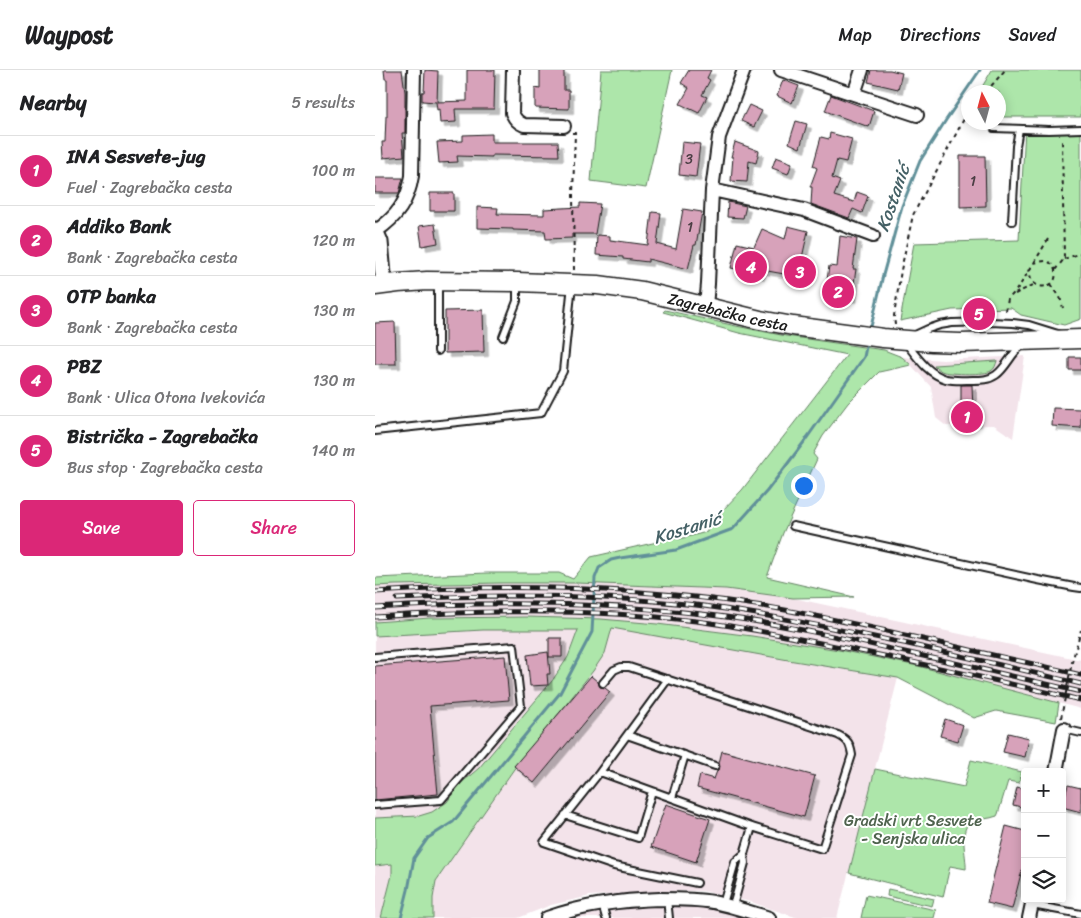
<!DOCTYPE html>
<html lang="en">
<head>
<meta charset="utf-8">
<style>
	:root { --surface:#fff; --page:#f6f6f6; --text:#202124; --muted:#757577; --line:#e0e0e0; --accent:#db2777 }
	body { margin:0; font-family:Sriracha,sans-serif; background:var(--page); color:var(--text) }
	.controls { position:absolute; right:15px; bottom:15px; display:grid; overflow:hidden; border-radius:5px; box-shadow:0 2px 12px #0003 }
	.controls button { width:45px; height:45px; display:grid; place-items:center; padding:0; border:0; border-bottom:1px solid var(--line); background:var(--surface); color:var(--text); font:25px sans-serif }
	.compass { position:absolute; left:586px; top:15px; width:45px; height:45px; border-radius:50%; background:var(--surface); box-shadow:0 2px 12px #0003; rotate:354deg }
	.you { position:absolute; left:428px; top:415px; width:18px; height:18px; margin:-12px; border:4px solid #fff; border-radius:50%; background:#1a73e8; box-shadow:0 0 0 8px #1a73e833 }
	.badge { display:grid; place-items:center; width:32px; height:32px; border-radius:50%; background:var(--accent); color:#fff; font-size:16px; font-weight:700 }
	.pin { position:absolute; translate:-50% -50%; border:2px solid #fff; box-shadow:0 1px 5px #0006 }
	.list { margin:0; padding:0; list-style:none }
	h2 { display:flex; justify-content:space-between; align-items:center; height:65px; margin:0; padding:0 20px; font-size:21px }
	h2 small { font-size:16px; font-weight:400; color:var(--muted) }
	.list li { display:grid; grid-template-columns:32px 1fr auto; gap:15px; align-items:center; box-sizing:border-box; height:70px; padding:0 20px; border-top:1px solid var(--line) }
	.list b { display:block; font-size:19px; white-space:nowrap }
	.list p { margin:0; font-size:16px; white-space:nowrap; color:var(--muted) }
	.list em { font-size:16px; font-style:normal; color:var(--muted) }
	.actions { display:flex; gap:10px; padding:15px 20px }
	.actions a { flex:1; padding:11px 0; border:1px solid var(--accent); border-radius:5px; text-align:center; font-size:18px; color:var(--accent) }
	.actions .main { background:var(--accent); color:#fff }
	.icon { flex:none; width:28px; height:28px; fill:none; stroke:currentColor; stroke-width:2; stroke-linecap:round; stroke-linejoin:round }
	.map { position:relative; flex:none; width:706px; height:848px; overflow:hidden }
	header { display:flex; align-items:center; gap:30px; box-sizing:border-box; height:70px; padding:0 25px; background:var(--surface); border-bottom:1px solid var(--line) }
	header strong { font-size:24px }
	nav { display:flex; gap:28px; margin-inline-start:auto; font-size:18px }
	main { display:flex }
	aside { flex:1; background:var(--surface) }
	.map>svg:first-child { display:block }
	.built { fill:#f3e3ea }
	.green { fill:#ade6aa; stroke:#648163 }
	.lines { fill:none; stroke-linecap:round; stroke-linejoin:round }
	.stream { stroke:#619099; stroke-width:3 }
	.building { fill:#d7a2ba; stroke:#1c1c1c; filter:url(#shadow) }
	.service-casing { stroke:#1c1c1c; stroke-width:10 }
	.minor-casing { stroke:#1c1c1c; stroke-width:16 }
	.tertiary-casing { stroke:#1c1c1c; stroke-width:19 }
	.secondary-casing { stroke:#1c1c1c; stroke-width:21 }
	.path { stroke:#1c1c1c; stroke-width:2; stroke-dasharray:4 4; stroke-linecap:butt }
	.service { stroke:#fff; stroke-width:6 }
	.minor { stroke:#fff; stroke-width:12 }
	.tertiary { stroke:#fff; stroke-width:15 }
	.secondary { stroke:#fff; stroke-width:18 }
	.rail-casing { stroke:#1c1c1c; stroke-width:5 }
	.rail { stroke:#fff; stroke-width:3; stroke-dasharray:9; stroke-linecap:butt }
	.labels { text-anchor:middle; stroke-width:4; stroke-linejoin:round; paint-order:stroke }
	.number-label { font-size:14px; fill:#4b3e44 }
	.street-label { font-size:16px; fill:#1c1c1c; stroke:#fff }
	.park-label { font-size:16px; fill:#4f634e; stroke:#fff }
	.water-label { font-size:18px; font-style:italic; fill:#446065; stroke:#fff }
</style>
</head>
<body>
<header>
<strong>Waypost</strong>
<nav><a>Map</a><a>Directions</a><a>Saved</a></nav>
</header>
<main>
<aside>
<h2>Nearby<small>5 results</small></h2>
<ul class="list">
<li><span class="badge">1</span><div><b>INA Sesvete-jug</b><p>Fuel · Zagrebačka cesta</p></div><em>100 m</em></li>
<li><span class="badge">2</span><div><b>Addiko Bank</b><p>Bank · Zagrebačka cesta</p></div><em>120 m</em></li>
<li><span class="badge">3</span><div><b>OTP banka</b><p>Bank · Zagrebačka cesta</p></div><em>130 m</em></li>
<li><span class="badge">4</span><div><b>PBZ</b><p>Bank · Ulica Otona Ivekovića</p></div><em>130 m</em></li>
<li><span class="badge">5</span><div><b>Bistrička - Zagrebačka</b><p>Bus stop · Zagrebačka cesta</p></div><em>140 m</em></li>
</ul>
<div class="actions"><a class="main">Save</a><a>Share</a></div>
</aside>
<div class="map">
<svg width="706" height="848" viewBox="0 0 706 848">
	<defs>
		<filter id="shadow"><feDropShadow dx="4.5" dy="4.5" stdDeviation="0" flood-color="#0004"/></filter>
	</defs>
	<rect width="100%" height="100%" fill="#fff"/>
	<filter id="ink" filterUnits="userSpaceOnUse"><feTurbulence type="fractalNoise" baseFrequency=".02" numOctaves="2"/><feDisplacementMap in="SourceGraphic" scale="10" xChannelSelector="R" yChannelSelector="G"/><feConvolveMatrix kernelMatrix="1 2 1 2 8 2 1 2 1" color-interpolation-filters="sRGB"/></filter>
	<g filter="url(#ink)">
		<path class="built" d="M650 286 638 368 619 355 571 356 561 348 556 317 536 295 527 287 568 290Z
			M127 513H202L351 519 418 528 706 590V639L543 596 464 580 377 566 282 554 226 549 151 547 55 548 0 552V516L20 515Z
			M237 557 419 591 523 608 462 848H423L376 832 328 821H299L215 826 176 835 143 848H58V828L61 811 139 699 218 601 230 583Z
			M108 560H203L193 587 177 611 104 698 84 715 72 732 57 742 44 746 0 748V566Z
			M17 793V805L6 848H0V796Z
			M311 834 343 838 374 848H185L242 836Z"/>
		<path class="green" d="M226 0H297L271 118 216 111Z
			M617 0H706V47H624V22H604Z
			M650 58 706 59V249L689 255 646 245 636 238 577 240 525 251 539 173 644 170Z
			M290 240 361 256 411 266 509 280 527 287 536 295 504 302 473 333 448 366 438 384 442 389 408 463 392 507 479 527 418 528 351 519 202 513H127L20 515 0 516V508L112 503H184L198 509 216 487 291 470V466L304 469 332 462 334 449 346 442 367 420 472 285 364 263 288 242Z
			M622 291C621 294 620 299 616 301 611 305 576 304 569 302 565 301 562 298 559 295Z
			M151 547 226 549 282 554 377 566 464 580 543 596 684 633 681 652 621 641 599 648 575 635 523 608 419 591 237 558 230 583 218 601 139 699 61 811 58 828V848H6L17 805V794L0 796V748L44 746 57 742 72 732 84 715 104 698 177 611 193 587 203 560H108L0 566V552L55 548Z
			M596 690 647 702 644 713 633 711 623 744 622 746C614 749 606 749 598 751 582 757 592 786 591 799L575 796 568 827 474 803 500 699 589 717Z
			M513 819 559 829 557 836 512 826Z
			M491 825 561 840 559 848H486Z"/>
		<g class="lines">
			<path class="stream" d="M495 261 508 205 527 136 545 91 571 50 605 0
				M26 848 33 820 39 788 53 768 78 752 185 623 217 562 220 508 224 498 236 490 245 488 301 480 358 459 392 421 429 372 489 287 492 272"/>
		</g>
		<path class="building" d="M9 0H27L30 22V63H27L29 86 8 88 7 72H10L11 46H12V9H10Z
			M50 0 63 1 62 32 92 31V0H120L119 39H80L81 52 65 53 64 39 62 40 61 32 47 31V22H49Z
			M165 0H189V20H194V39L160 38V18L165 19Z
			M314 0H336L332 8 335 10 327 25 332 27 324 43 305 34 314 18 306 13Z
			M496 0H515L527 3 523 19 493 12Z
			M408 10 424 16 417 33 402 26Z
			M456 25 499 41 494 57 450 41Z
			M374 35 387 41 379 57 366 51Z
			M421 51 432 54 425 78 414 73Z
			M455 63 477 69 471 92 462 90 457 108 465 111 459 126 479 132 482 122 493 126 487 143 478 139 474 148 436 134 437 117H435L442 98 438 96 446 67 454 69Z
			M117 64V72H183L184 86 117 85V87L82 86 83 92 64 93 62 72 88 71V65Z
			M307 72 325 74 321 107 304 105Z
			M360 72 384 81 381 93 374 91 372 112 356 111 358 87H356Z
			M585 86H610L611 136 585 137Z
			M401 87 417 93 413 104 397 98Z
			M0 108H28L24 123H0Z
			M55 123H79V141H55Z
			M353 132 371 136 368 148 352 147Z
			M205 133 225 134 220 164H197V168L171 169 170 161 138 160V159L102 158V137L123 138 122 144 169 145V139L205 137Z
			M308 139 327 142 321 175H319L313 199 273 189V192L248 189V187L221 185 222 165 235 166V170L273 175 277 142 286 143 282 174 301 179Z
			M60 154 63 173 47 176 44 156Z
			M413 156 433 161 427 188 434 190 431 208 387 200 385 205 356 198 362 173 379 177 387 159 410 169Z
			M465 166 482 169 478 199H481L477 228 450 224 454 196 462 197Z
			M108 240 109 282 70 283V241Z
			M20 252 21 294H0V253Z
			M694 287H706V300H694Z
			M586 315H597L598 341H602V352L581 353V342L586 341Z
			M678 338 706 339V358L677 356Z
			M174 568H187V587H174Z
			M173 582 175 604H172L173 615 155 616 152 585Z
			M130 586 134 630 55 636 63 724 0 730V596Z
			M216 606 223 612 225 617 230 618 235 622 159 713 139 696Z
			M570 649 588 655 583 671 565 666Z
			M633 663 654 668 650 687 628 682Z
			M347 681 440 706 429 747 322 718 325 705 339 709 342 701 345 697 344 693Z
			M693 715 706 718V742L687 737Z
			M642 717 650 719V738L638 735Z
			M291 734 335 749 321 792 276 777Z
			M631 756 650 761V788L637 839 612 833Z"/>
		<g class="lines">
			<g class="service-casing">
				<path id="service" d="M619 58 674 60 706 59
					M637 151 641 76 644 59
					M540 265 553 259 565 255 577 253 615 252 638 253 654 255 683 264
					M128 267 142 231V213
					M531 273C542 287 553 304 571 309 580 311 589 310 598 310 606 310 614 310 621 305 631 298 636 284 646 276
					M63 281V212
					M0 361 166 343 188 301 197 214
					M418 456 663 510 699 517 706 518
					M0 587 139 576 146 636 66 730 0 735
					M228 613 239 600 246 597H254L463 665C473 670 475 673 477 685L447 779 377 757 225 702 293 609
					M689 659 706 663
					M252 665 340 696
					M225 702 169 772 239 796 322 813
					M297 728 310 685
					M190 745 263 768 277 721
					M292 829 294 848
					M227 834 231 848
					M348 834 360 792 369 784
					M657 835 706 844
					M358 836 370 793 369 784 377 757"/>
			</g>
			<g class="minor-casing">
				<path id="minor" d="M138 0 137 43C140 49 142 52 149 55L189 56
					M406 0 542 45
					M479 24 487 0
					M337 120 429 140 498 166
					M1 161C22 147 33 131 37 106L39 0
					M331 236 333 214 337 120 344 67 369 0
					M681 702 689 659
					M172 848C209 835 246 830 285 829 303 829 321 829 338 832 357 836 375 842 394 848
					M654 848 658 829"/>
			</g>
			<g class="tertiary-casing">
				<path id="tertiary" d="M0 160 5 172 9 215"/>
			</g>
			<g class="secondary-casing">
				<g id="secondary">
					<path id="s1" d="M0 216 23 213 52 211 142 212 223 215 267 221 385 250 418 256 508 268 557 272 586 273 706 269"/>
				</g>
			</g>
			<path class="path" d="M611 22 630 0
				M197 63H200L198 124 199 201
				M689 189 706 183
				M659 193 673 169
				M680 200 689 189 687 69
				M676 214 685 227 688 238
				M640 224 660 214
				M631 241 633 229C644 219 651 205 659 193 663 192 667 191 671 191 679 193 683 204 679 211 674 218 663 218 658 212 655 208 655 204 654 200
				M520 255 519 246 526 200 538 145 590 47 594 43
				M686 648 697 592 706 560"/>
			<use href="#service" class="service"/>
			<use href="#minor" class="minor"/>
			<use href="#tertiary" class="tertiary"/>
			<use href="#secondary" class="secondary"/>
			<g class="rail-casing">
				<path id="rail" d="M0 522C127 514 255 516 381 535 444 545 507 560 570 574 615 585 661 594 706 605
					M22 529C122 524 222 524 321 535 392 544 462 559 533 574 591 587 648 600 706 614
					M0 538C117 531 235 532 351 547 410 555 468 568 525 581 586 594 646 608 706 622
					M0 547C106 540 215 538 321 551 361 556 401 564 440 572 529 589 618 610 706 630"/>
			</g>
			<use href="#rail" class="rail"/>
		</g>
	</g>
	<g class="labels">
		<g class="number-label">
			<text x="314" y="94">3</text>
			<text x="598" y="116">1</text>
			<text x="315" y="162">1</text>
		</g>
		<g class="street-label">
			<text dy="6" stroke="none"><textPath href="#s1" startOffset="356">Zagrebačka cesta</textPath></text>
		</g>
		<g class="park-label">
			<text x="538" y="756">Gradski vrt Sesvete<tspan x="538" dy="18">- Senjska ulica</tspan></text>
		</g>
		<g class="water-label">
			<text transform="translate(518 128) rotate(-71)" y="6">Kostanić</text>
			<text transform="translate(312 458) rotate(-17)" y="6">Kostanić</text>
		</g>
	</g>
</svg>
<div class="controls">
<button>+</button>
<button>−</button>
<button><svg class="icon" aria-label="layers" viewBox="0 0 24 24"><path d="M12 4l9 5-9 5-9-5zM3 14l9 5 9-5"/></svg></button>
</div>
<svg class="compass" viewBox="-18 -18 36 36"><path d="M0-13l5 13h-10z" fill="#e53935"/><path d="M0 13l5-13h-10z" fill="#757577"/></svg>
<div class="you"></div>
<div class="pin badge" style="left:592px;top:347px">1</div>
<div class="pin badge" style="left:463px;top:222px">2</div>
<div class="pin badge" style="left:425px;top:202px">3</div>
<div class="pin badge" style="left:376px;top:197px">4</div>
<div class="pin badge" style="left:604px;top:244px">5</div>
</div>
</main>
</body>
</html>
